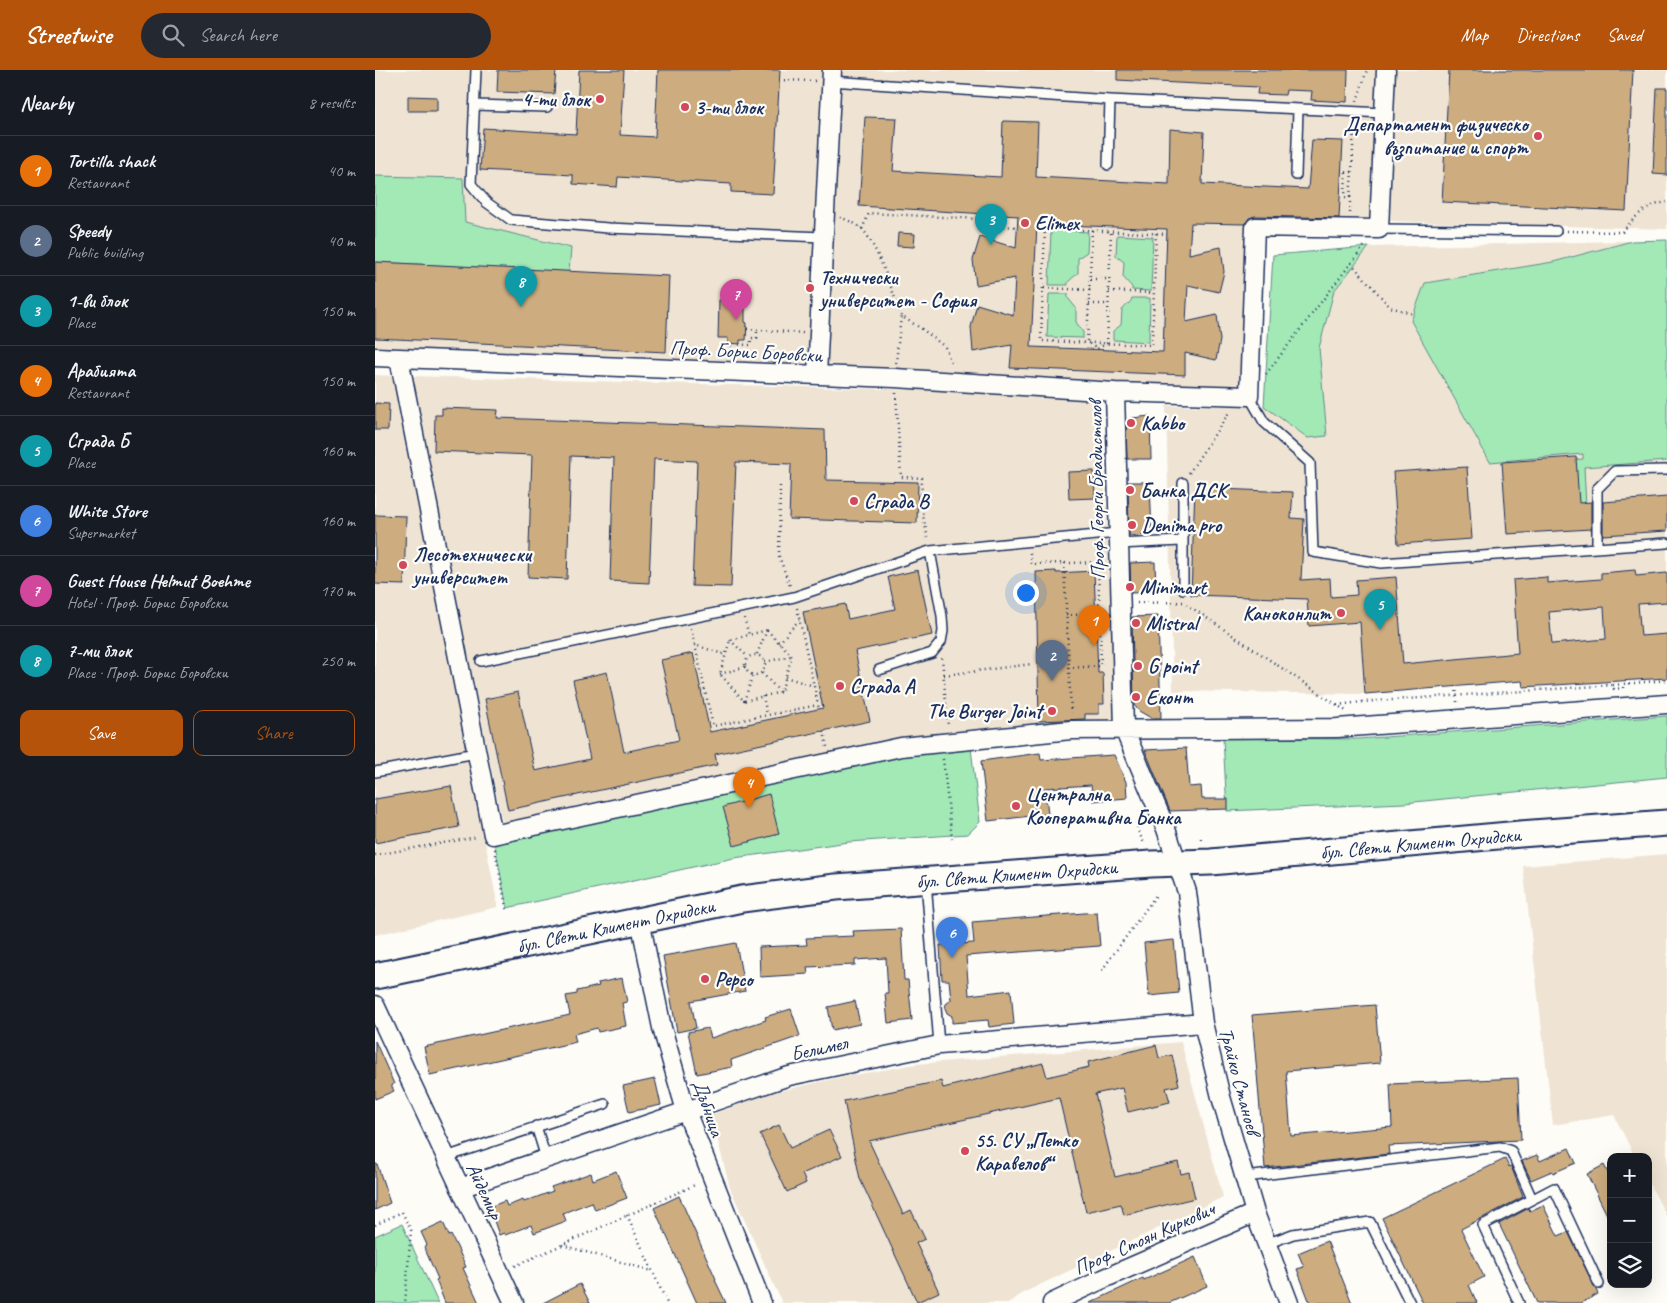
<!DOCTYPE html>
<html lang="en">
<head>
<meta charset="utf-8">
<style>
	:root { --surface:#171b24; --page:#242831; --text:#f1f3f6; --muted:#9ea1a6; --line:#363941; --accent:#b45309 }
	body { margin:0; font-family:Caveat,sans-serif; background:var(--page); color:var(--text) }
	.controls { position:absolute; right:15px; bottom:15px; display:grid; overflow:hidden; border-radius:10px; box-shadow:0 5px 20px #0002 }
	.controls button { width:45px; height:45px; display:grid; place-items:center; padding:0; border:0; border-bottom:1px solid var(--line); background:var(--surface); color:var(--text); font:25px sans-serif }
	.you { position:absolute; left:650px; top:522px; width:18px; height:18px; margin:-12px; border:4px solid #fff; border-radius:50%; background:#1a73e8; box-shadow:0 0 0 8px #1a73e833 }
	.badge { display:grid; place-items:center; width:32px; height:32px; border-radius:50%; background:var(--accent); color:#fff; font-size:16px; font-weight:700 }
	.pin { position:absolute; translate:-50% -41px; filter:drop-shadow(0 1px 2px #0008) }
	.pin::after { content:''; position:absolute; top:26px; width:18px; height:15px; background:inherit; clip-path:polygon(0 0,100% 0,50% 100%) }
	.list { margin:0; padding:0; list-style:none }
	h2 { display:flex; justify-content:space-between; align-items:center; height:65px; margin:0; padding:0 20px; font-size:21px }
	h2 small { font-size:16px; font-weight:400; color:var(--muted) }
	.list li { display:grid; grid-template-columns:32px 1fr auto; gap:15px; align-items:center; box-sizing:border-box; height:70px; padding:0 20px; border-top:1px solid var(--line) }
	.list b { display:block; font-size:19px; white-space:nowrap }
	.list p { margin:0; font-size:16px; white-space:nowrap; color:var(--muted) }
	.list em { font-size:16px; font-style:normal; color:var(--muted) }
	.actions { display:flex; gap:10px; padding:15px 20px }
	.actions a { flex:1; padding:11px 0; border:1px solid var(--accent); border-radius:10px; text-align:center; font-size:18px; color:var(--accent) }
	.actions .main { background:var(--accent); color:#fff }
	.icon { flex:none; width:28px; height:28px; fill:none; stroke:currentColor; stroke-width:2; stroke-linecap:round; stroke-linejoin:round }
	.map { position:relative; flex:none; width:1292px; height:1233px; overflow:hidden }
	header { display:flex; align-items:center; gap:30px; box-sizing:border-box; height:70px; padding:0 25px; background:var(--accent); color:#fff }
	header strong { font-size:24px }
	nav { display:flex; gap:28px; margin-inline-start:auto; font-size:18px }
	.search { width:350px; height:45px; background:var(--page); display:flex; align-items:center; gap:12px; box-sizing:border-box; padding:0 18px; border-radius:28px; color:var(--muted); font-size:19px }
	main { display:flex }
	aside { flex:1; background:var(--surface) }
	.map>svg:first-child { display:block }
	.built { fill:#efe4d3 }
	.green { fill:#a3e9b6; stroke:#5f8c8a }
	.building { fill:#cdad80; stroke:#1b2f5e; fill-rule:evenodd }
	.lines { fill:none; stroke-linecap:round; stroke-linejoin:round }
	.service-casing { stroke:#1b2f5e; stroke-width:12 }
	.minor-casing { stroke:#1b2f5e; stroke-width:21 }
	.secondary-casing { stroke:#1b2f5e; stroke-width:29 }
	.path { stroke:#1b2f5e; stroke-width:2.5; stroke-dasharray:1 4; stroke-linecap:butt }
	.service { stroke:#fdfcf7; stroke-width:9 }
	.minor { stroke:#fdfcf7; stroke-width:18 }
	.secondary { stroke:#fdfcf7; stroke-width:25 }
	.poi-dot { fill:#d1495b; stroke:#fdfcf7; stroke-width:2 }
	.labels { text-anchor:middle; stroke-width:4.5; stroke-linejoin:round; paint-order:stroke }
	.poi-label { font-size:20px; font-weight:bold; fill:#1b2f5e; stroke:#fdfcf7; text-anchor:start }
	.street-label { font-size:20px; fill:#1b2f5e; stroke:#fdfcf7 }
</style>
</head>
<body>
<header>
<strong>Streetwise</strong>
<div class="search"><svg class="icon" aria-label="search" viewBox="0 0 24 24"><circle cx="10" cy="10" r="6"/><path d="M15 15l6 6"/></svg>Search here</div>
<nav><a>Map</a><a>Directions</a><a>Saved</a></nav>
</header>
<main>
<aside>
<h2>Nearby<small>8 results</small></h2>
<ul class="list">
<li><span class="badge" style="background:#e8710a">1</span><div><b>Tortilla shack</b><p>Restaurant</p></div><em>40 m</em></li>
<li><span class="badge" style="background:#5c6f8a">2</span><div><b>Speedy</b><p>Public building</p></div><em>40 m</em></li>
<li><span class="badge" style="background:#0f9aa8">3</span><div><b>1-ви блок</b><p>Place</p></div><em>150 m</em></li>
<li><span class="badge" style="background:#e8710a">4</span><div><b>Арабията</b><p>Restaurant</p></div><em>150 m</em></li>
<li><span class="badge" style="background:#0f9aa8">5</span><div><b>Сграда Б</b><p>Place</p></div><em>160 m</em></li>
<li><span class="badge" style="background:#3f7fe0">6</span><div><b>White Store</b><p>Supermarket</p></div><em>160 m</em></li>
<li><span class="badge" style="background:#d1479c">7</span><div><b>Guest House Helmut Boehme</b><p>Hotel · Проф. Борис Боровски</p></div><em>170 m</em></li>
<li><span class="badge" style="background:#0f9aa8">8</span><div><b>7-ми блок</b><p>Place · Проф. Борис Боровски</p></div><em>250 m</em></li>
</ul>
<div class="actions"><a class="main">Save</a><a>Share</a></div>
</aside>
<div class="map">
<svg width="1292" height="1233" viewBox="0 0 1292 1233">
	<rect width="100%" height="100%" fill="#fdfcf7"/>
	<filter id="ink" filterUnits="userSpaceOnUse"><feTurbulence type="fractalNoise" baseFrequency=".02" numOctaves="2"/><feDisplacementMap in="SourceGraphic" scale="10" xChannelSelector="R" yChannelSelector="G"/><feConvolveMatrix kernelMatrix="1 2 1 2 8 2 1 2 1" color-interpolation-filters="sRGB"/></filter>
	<g filter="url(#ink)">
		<path class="built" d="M0 0H1292V159L872 147 866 320 0 277Z
			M1292 170V608L1148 617 1147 611 990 624 798 621 791 336H889L898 185 994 177Z
			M0 305 18 306 123 837 0 865Z
			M36 306 725 325 742 653 658 658 527 668 128 756Z
			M1292 784V1147L1273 1111V1087H1260L1239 1045 1178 1055 1148 796Z
			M806 972 848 1127 650 1222 633 1233H407L355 1118 336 1045 392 1024 457 1009 541 994Z"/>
		<path class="green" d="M0 106 88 108 90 152 196 178 194 202 0 192Z
			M676 160 713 162 712 182 703 188V203L693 212V215H674Z
			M742 165 778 167 776 221 757 220V217L748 207 749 192 741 186Z
			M1292 170V391L1209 397 1212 456 1131 393 1208 389V384L1115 392 1036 251 1050 213 1178 192 1257 171Z
			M994 177 959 221 944 278 952 366 933 368 889 336 898 185Z
			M674 224H693V228L701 238V252L708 262V268L672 267Z
			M757 228H775L774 272 738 270V261L746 255 747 240 756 231Z
			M1292 646V707L1029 733 852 741 848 668 983 669Z
			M595 670 605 752 593 764 474 772 359 788 132 838 118 765Z
			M27 1154 63 1233H0V1166Z"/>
		<path class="building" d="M123 0H181L179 24 122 22Z
			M204 0H249L245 65 280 67 283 0H405L398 124 356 122V114L243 107 242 117 198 114V105L105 100 108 58 201 64Z
			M742 0H973L972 32 936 30 937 21 911 20 910 25 882 24 883 17 742 10Z
			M1074 0H1258L1251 141 1067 132Z
			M1282 18H1292V105L1278 104Z
			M33 26 62 27V41H33Z
			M490 47 522 48 518 101 626 107 628 51 663 52 661 107 794 114 795 59 829 62 827 114 933 119 937 70 968 71 964 148 880 146 874 148 870 154 816 153 814 184 846 177 849 202 844 222 813 215 811 252 842 245 845 270 841 290 810 283V305L635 298 637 275 598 282 596 257 602 234 638 245 640 208 601 215 598 190 605 167 641 178 643 146 484 136ZM662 154 792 159 788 282 656 277Z
			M523 163 540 164 539 177 522 176Z
			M0 192 294 206 291 282 0 268Z
			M344 230H370V252L372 253 371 270H365V274L353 273V268H343Z
			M0 333 14 334 13 360H0Z
			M67 338 123 340 122 348 450 360 451 410 543 412 542 453 414 449 416 394 361 392 356 517 317 516 322 391 279 389 274 513 235 511 239 388 196 386 192 509 153 507 157 385 59 381 60 345H67Z
			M775 346 776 389H752L751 354 757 348Z
			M1201 387 1204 433 1216 432V459L1132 464 1127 392Z
			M1092 397 1097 469 1023 474 1018 402Z
			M719 401 720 428 694 429 693 402Z
			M753 412H775L777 465 754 466Z
			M820 418 918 422 916 448 929 449 926 510 955 508 956 527 982 525 981 510 1021 507 1028 594 1143 583 1138 510 1172 507V513L1226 509V503L1260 500 1261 506 1292 503V532L1263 534 1266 566 1292 564V608L1148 617 1147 611 990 624 985 552 934 556 932 529 816 525ZM1229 537 1231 569 1177 574 1174 542Z
			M1292 427V461L1228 465V432Z
			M0 445 31 446 29 515 0 514Z
			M780 492 781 522 756 523 755 493Z
			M543 500 557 565 480 581 495 651 340 684 342 695 133 740 110 629 143 622 160 701 215 689 198 610 232 602 249 682 304 670 286 590 318 583 335 662 448 638 428 542 470 534 473 549 520 539 513 507Z
			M681 501V503L719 501 723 603H728L729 634H724V644H710V649L664 651 661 502Z
			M783 546 786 648H776L764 641 759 635 757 547Z
			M811 678 814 717 826 716 827 729H853V739L795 741 770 680Z
			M665 683 666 690 739 685 751 712 752 728 718 731 716 715 670 718 673 744 613 751 606 691Z
			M76 716 84 757 0 773V729Z
			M394 724 404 764 359 776 348 737Z
			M722 842 725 876 591 886 594 925 636 920 639 954 614 957 613 950 577 953V946L572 943 570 938 571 934 576 930 574 910H567L565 875 599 873 597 852Z
			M526 859 529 910H533L537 950 513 953 510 923H513L511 888 480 890V895L432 897 433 904 385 907 384 877 432 875 431 868 479 866 478 861Z
			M799 870 804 923 774 926 769 873Z
			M361 873 370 921 316 931 321 958 302 962 288 886Z
			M247 908 252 932 247 933 251 956 223 962 222 958 199 964 201 972 55 1005 49 977 195 945 191 926 202 924V921L224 916 223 913Z
			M480 931 485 954 457 960 453 937Z
			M1000 935 1005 993 911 1001 916 1066 1017 1057 1015 1014 1143 1008 1146 1070 1013 1076 1014 1084 890 1098 877 945Z
			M416 939 425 966 356 990 357 997 322 1004 313 962 333 958 336 968 391 950 390 947Z
			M0 971 19 1014 16 1015 19 1021 0 1029Z
			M781 975 784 988 797 985 804 1015 791 1018 795 1032 753 1042 747 1018 720 1024 740 1107 803 1092 806 1104 814 1102 820 1128 749 1145 746 1134 711 1142 684 1028 494 1071 528 1144 536 1140 550 1169 541 1173 564 1222 542 1232 485 1109 469 1031 566 1011 568 1018 668 993 672 1007 714 997 713 992Z
			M280 1009 286 1035 254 1042 248 1016Z
			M404 1055 415 1078 454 1060 467 1086 427 1104 431 1113 412 1122 385 1064Z
			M1194 1078 1201 1093 1178 1103 1177 1101 1156 1110 1147 1091 1162 1085 1165 1091Z
			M1130 1089 1134 1097 1136 1096 1148 1127 1086 1159 1109 1207 1094 1215 1102 1233H1048L1007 1148Z
			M0 1094H2L15 1133 0 1140Z
			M1229 1095 1236 1109V1153L1212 1104Z
			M241 1101 252 1128 220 1140 217 1132 188 1143 191 1151 159 1163 156 1155 130 1165 129 1163 124 1165 114 1137 130 1131 132 1136 148 1130 149 1132 178 1121 176 1117 193 1111 216 1103 218 1110Z
			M304 1126 341 1209 340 1210 351 1233H322L279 1138Z
			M1168 1135 1183 1166 1193 1162 1223 1224 1206 1233H1162L1124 1154 1154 1138 1155 1141Z
			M68 1152 74 1166 76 1165 83 1179 91 1197 88 1198 104 1233H70L61 1210 63 1209 49 1177 52 1175 46 1162Z
			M952 1171 977 1233H935L922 1199 929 1197 923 1183Z
			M820 1187 832 1216 794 1233H715L768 1208 769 1210Z
			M205 1214 215 1233H168Z"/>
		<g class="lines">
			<g class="service-casing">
				<path id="service" d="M101 0 96 114 111 132 136 150 233 158 448 167
					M456 11 735 30 1009 43
					M100 35 172 37
					M733 95 735 30
					M921 105 923 39
					M1004 159 1181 161
					M874 326 889 352 935 393 938 482 1006 493 1292 473
					M808 413V519
					M743 474 807 471
					M1222 478V419L1240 401 1292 400
					M106 591 419 527 555 481 743 463
					M504 600 557 583 566 572 568 561 567 546 555 481
					M0 702 101 683
					M551 811 564 975
					M161 1056 171 1088
					M71 1087 230 1034
					M870 1107 1125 1077 1136 1081 1157 1129
					M891 1174 918 1164 995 1152 1035 1233
					M1144 1233 1108 1155 1179 1118 1224 1214"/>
			</g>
			<g class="minor-casing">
				<path id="minor" d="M0 287 520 308 740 322 874 326 880 157 1004 159 1011 0
					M24 288 118 765 526 677 696 660 962 658 1292 634
					M442 305 457 0
					M740 322 749 659 791 759 812 822 828 953 846 1027 880 1143 914 1233
					M265 850 287 958 311 1041 387 1233
					M0 935 139 1233
					M85 1118 414 1006 564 975 828 953
					M677 1233 728 1209 880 1143"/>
			</g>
			<g class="secondary-casing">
				<g id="secondary">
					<path id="s1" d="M0 906 367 829 461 817 776 794 836 792 1145 764 1292 753"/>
				</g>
			</g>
			<path class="path" d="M404 10 440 11
				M982 31 992 0
				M971 102H977L975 127H970Z
				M977 102 979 53
				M975 143V127
				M465 147C472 150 480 153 486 158 499 168 521 229 526 246L547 259 570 277 577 295
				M662 158 792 164
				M670 158 666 271 777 275 781 163
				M487 159 494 143 604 149 610 155 642 157
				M717 160 712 272 722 279 732 273 736 161
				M1192 161 1247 162C1262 145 1269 136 1292 132
				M976 193 1015 237 1039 244
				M715 209H733
				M669 218 715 220
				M734 221 779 223
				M714 234H733
				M372 259 428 263
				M355 286 356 274 376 275V268H382V260
				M521 293 526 246
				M891 304 990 175
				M521 323 526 407 547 408 546 436 553 469
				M814 403 855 341
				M405 416 404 486 415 516
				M655 483 656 494 729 492
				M689 493 696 643
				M762 533 808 532 971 641
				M422 538 444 639
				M691 545 725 544
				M369 548 374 565
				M316 559 320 575 351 585
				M392 560 417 586 406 622 369 631 345 604 355 570Z
				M355 570 373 587
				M404 573 424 550
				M320 575 338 656 443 635
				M382 584 392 560
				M370 595a10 10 0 1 1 20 0a10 10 0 1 1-20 0Z
				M567 588 573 657
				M390 592 416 586
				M693 598 726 596 723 492
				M387 603 405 622
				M345 604 370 597
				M569 605 657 594
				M410 607 439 616
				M1238 615 1248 614
				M1081 616 1082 632
				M388 626 392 645
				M369 631 378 605
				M962 635 987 632 1238 615 1239 619 1248 618V614L1292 610
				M449 661 452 677
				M568 689 577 769
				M762 752 763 761 769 773
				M826 768V769
				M120 779 132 842
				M0 785 102 767
				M727 900 782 824
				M252 1145 292 1233
				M0 1155 27 1142 36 1160 30 1233
				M187 1175 277 1201
				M140 1196 322 1114"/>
			<use href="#service" class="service"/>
			<use href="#minor" class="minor"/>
			<use href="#secondary" class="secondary"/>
		</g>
	</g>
	<g class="poi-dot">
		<circle cx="225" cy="29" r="5"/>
		<circle cx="310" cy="37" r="5"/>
		<circle cx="1163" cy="66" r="5"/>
		<circle cx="650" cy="153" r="5"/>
		<circle cx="435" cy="218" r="5"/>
		<circle cx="756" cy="353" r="5"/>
		<circle cx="755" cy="420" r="5"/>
		<circle cx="479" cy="431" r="5"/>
		<circle cx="757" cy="455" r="5"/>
		<circle cx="28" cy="495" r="5"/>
		<circle cx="755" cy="517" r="5"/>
		<circle cx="966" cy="543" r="5"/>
		<circle cx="761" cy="553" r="5"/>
		<circle cx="763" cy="596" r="5"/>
		<circle cx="465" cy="616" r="5"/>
		<circle cx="761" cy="627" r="5"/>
		<circle cx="677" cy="641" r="5"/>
		<circle cx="641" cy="736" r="5"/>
		<circle cx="330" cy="909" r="5"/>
		<circle cx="590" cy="1081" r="5"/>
	</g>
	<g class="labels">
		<g class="poi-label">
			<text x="215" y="36" text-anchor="end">4-ти блок</text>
			<text x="320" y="44">3-ти блок</text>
			<text x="1153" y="61" text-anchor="end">Департамент физическо<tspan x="1153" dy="23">възпитание и спорт</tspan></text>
			<text x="660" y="160">Elimex</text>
			<text x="445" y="214">Технически<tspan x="445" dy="23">университет - София</tspan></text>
			<text x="766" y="360">Kabbo</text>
			<text x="765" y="427">Банка ДСК</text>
			<text x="489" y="438">Сграда В</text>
			<text x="767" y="462">Denima pro</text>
			<text x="38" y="491">Лесотехнически<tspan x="38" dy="23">университет</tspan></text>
			<text x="765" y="524">Minimart</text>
			<text x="956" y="550" text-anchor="end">Каноконлит</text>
			<text x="771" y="560">Mistral</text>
			<text x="773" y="603">G point</text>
			<text x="475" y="623">Сграда А</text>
			<text x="771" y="634">Еконт</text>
			<text x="667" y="648" text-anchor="end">The Burger Joint</text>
			<text x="651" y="731">Централна<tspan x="651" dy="23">Кооперативна Банка</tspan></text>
			<text x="340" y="916">Pepco</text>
			<text x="600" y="1077">55. СУ „Петко<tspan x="600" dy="23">Каравелов“</tspan></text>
		</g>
		<g class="street-label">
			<text transform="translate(371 281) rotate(3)" y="7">Проф. Борис Боровски</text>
			<text transform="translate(721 420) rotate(-91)" y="7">Проф. Георги Брадистилов</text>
			<text dy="7" stroke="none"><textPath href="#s1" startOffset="1056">бул. Свети Климент Охридски</textPath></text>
			<text dy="7" stroke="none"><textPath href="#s1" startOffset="651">бул. Свети Климент Охридски</textPath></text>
			<text dy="7" stroke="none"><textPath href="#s1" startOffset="246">бул. Свети Климент Охридски</textPath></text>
			<text transform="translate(444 978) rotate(-12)" y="7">Белимел</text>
			<text transform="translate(865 1011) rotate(75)" y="7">Трайко Станоев</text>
			<text transform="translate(334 1038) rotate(71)" y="7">Дъбница</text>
			<text transform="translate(110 1121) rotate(65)" y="7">Айдемир</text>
			<text transform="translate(769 1168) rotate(-24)" y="7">Проф. Стоян Киркович</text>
		</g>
	</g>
</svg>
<div class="controls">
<button>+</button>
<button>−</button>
<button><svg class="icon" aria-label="layers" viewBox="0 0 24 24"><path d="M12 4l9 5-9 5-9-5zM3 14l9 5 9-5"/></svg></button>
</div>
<div class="you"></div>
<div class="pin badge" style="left:719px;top:576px;background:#e8710a">1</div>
<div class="pin badge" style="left:677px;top:611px;background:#5c6f8a">2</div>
<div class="pin badge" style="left:616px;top:175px;background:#0f9aa8">3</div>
<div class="pin badge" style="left:374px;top:738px;background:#e8710a">4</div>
<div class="pin badge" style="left:1005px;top:560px;background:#0f9aa8">5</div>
<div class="pin badge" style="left:577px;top:888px;background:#3f7fe0">6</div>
<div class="pin badge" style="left:361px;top:250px;background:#d1479c">7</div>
<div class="pin badge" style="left:146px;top:237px;background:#0f9aa8">8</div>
</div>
</main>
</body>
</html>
